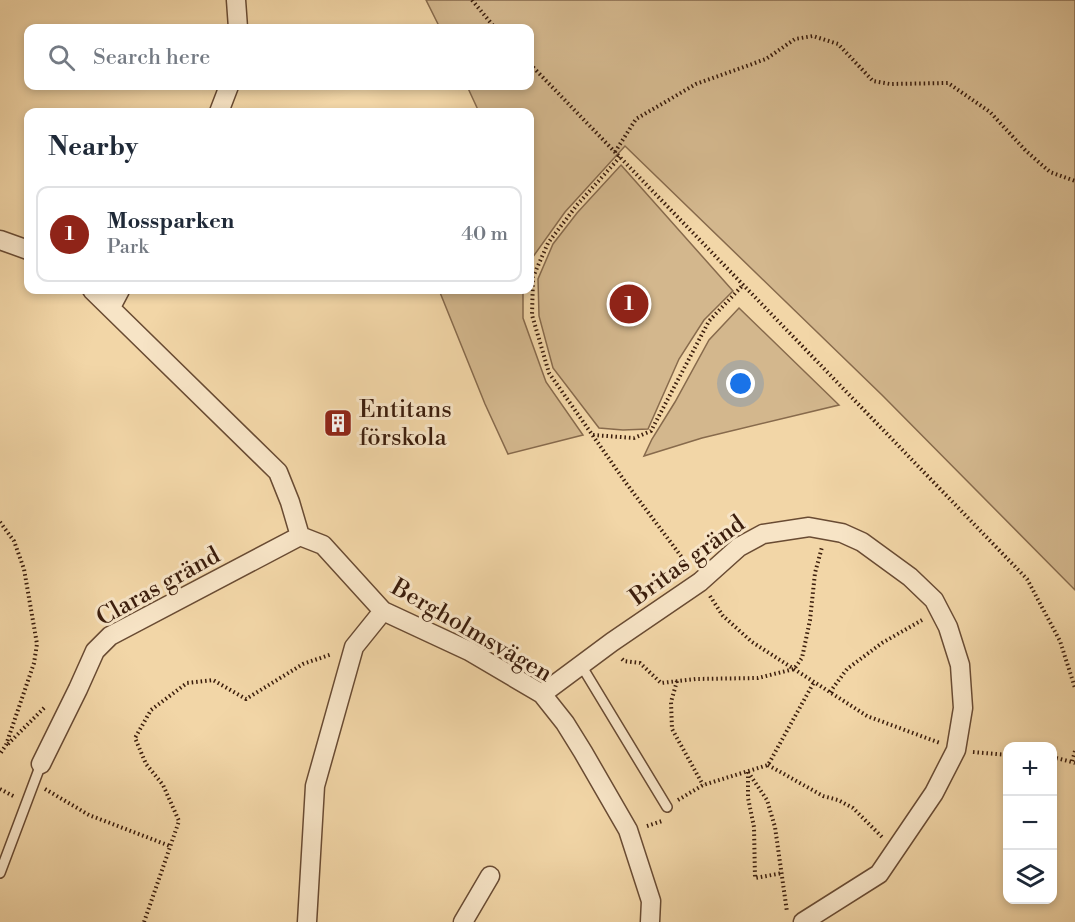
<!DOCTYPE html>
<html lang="en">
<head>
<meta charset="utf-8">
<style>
	:root { --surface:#fff; --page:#f2f2f3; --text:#1f2937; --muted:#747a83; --line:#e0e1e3; --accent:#8f2418 }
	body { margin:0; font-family:"Libre Bodoni",serif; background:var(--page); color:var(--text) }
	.controls { position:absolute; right:18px; bottom:18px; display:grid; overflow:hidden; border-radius:12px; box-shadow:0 3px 9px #0003 }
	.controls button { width:54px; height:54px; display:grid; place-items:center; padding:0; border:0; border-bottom:2px solid var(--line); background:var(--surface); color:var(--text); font:30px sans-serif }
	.you { position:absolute; left:741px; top:384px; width:21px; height:21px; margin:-15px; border:4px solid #fff; border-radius:50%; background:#1a73e8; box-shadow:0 0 0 9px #1a73e833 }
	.badge { display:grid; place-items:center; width:39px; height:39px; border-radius:50%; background:var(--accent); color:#fff; font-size:20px; font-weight:700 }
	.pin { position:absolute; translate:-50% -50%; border:3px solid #fff; box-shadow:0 2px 6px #0006 }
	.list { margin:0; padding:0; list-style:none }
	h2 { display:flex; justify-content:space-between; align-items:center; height:78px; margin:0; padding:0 24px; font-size:26px }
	h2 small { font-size:20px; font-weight:400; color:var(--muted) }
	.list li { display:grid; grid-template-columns:39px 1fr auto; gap:18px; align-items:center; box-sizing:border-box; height:96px; margin:0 12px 12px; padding:0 12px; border:2px solid var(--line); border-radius:12px }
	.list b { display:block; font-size:22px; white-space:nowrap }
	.list p { margin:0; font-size:20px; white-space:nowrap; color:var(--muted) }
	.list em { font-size:20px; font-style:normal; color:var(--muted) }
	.icon { flex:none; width:33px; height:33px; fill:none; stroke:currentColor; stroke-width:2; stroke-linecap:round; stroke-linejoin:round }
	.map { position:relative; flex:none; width:1075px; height:922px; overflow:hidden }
	.search { position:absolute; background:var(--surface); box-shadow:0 3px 9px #0003; left:24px; top:24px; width:510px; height:66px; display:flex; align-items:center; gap:15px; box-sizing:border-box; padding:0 21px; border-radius:12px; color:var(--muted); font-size:22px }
	.panel { position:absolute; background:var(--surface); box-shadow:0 3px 9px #0003; left:24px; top:108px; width:510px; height:186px; border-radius:12px }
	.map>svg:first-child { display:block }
	.green { fill:#d3b78d; stroke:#876a4c; stroke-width:1.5 }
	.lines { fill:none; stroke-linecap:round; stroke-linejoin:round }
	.service-casing { stroke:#694b33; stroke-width:12 }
	.minor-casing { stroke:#694b33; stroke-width:21 }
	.path { stroke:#3b1d0c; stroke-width:4; stroke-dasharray:1.5 3; stroke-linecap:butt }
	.service { stroke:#f7e4c6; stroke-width:9 }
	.minor { stroke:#f7e4c6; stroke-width:18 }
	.labels { text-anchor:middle; stroke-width:6; stroke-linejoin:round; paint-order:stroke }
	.poi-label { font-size:24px; fill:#3b1d0c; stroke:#f7e4c6; text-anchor:start }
	.street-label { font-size:24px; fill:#3b1d0c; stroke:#f7e4c6 }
</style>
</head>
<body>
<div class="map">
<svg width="1075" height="922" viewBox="0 0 1075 922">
	<rect width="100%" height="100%" fill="#f2d6a7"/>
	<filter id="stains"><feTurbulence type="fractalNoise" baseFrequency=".00333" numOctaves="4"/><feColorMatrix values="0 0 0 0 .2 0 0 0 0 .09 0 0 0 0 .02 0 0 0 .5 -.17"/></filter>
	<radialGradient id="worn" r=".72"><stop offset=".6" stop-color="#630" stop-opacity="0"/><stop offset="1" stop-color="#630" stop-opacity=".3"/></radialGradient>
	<path class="green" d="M426 0H1075V590L882 395 625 146 565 212 530 261V112H479L467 86H530V28H440Z
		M621 165 733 291 704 320 679 359 648 429 623 430 599 428 553 368 539 316 538 279 553 244 577 213Z
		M439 290H523V318L546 382 583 435 508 454 485 404Z
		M739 308 839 405 702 438 644 456 652 439 675 402 709 340Z"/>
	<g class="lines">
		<g class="service-casing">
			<path id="service" d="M581 665 667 807
				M0 873 41 764"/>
		</g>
		<g class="minor-casing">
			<path id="minor" d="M236 0 238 28
				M219 112 229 86
				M0 240 28 250
				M92 290 278 472 290 502 300 536 323 545 383 611 469 651 542 694 565 723 583 752 628 830 651 901 650 922
				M111 307 120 290
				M542 694 612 642 700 582 739 547 763 534 809 527 842 533 862 542 910 577 934 600 948 627 960 665 963 708 956 750 934 793 879 874 803 922
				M41 764 78 689 95 651 110 636 300 536
				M307 922 315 786 354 647 383 611
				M463 922 490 876"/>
		</g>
		<path class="path" d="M472 0 495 28
			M530 64 1027 579 1060 641 1075 688
			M615 152 636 119 696 84 766 59 795 39 813 36 838 44 873 81 890 84 948 83 990 112 1026 151 1050 172 1075 181
			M620 157 577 205 548 243 533 277 532 315 549 373 626 483 690 568
			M593 435 634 438 651 431 709 321 743 285
			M0 522 14 541 24 569 37 644 34 663 6 745 0 754
			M710 596 723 616 752 642 867 716 940 743
			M622 659 624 661 640 663 661 683 696 679 758 678 794 669 802 658 810 620 815 573 822 547
			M677 681 671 702 672 729 703 785
			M830 692 847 669 882 643 922 620
			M8 744 45 707
			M1075 751 1072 762 1075 763
			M973 752 1008 755
			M1052 757 1072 762
			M768 765 823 796 838 800 853 808 882 837
			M748 772 767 800 775 827 787 912
			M748 772V798L754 827 755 878 783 873
			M0 789 15 797
			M45 789 89 815 170 846
			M678 800 703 785 768 765 814 682
			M647 826 662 821
			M144 922 179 821 163 785 146 764 135 738 151 710 187 683 213 680 246 699 303 664 332 654"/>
		<use href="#service" class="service"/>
		<use href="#minor" class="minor"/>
	</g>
	<defs>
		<g id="building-square" transform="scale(1.5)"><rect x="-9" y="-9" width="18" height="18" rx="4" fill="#8f2418" stroke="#f7e4c6"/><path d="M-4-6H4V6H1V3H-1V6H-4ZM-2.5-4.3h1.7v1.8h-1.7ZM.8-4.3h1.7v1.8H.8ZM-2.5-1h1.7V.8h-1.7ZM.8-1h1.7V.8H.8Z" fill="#fff"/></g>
	</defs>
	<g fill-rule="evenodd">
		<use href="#building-square" x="338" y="423"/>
	</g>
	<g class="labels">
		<g class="poi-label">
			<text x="359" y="417">Entitans<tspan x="359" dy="28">förskola</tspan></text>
		</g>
		<g class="street-label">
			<text transform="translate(687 560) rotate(-36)" y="8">Britas gränd</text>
			<text transform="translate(158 586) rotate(-29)" y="8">Claras gränd</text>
			<text transform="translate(472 630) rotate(30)" y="8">Bergholmsvägen</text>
		</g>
	</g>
	<rect width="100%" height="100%" filter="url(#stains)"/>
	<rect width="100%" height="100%" fill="url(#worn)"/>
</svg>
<div class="controls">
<button>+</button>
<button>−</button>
<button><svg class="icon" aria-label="layers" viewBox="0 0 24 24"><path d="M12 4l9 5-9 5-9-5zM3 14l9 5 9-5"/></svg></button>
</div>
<div class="you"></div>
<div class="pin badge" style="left:629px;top:304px">1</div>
<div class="search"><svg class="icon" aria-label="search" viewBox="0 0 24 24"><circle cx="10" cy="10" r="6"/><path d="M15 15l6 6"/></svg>Search here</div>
<section class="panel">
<h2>Nearby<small></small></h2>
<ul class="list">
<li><span class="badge">1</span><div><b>Mossparken</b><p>Park</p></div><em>40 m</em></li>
</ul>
</section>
</div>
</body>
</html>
